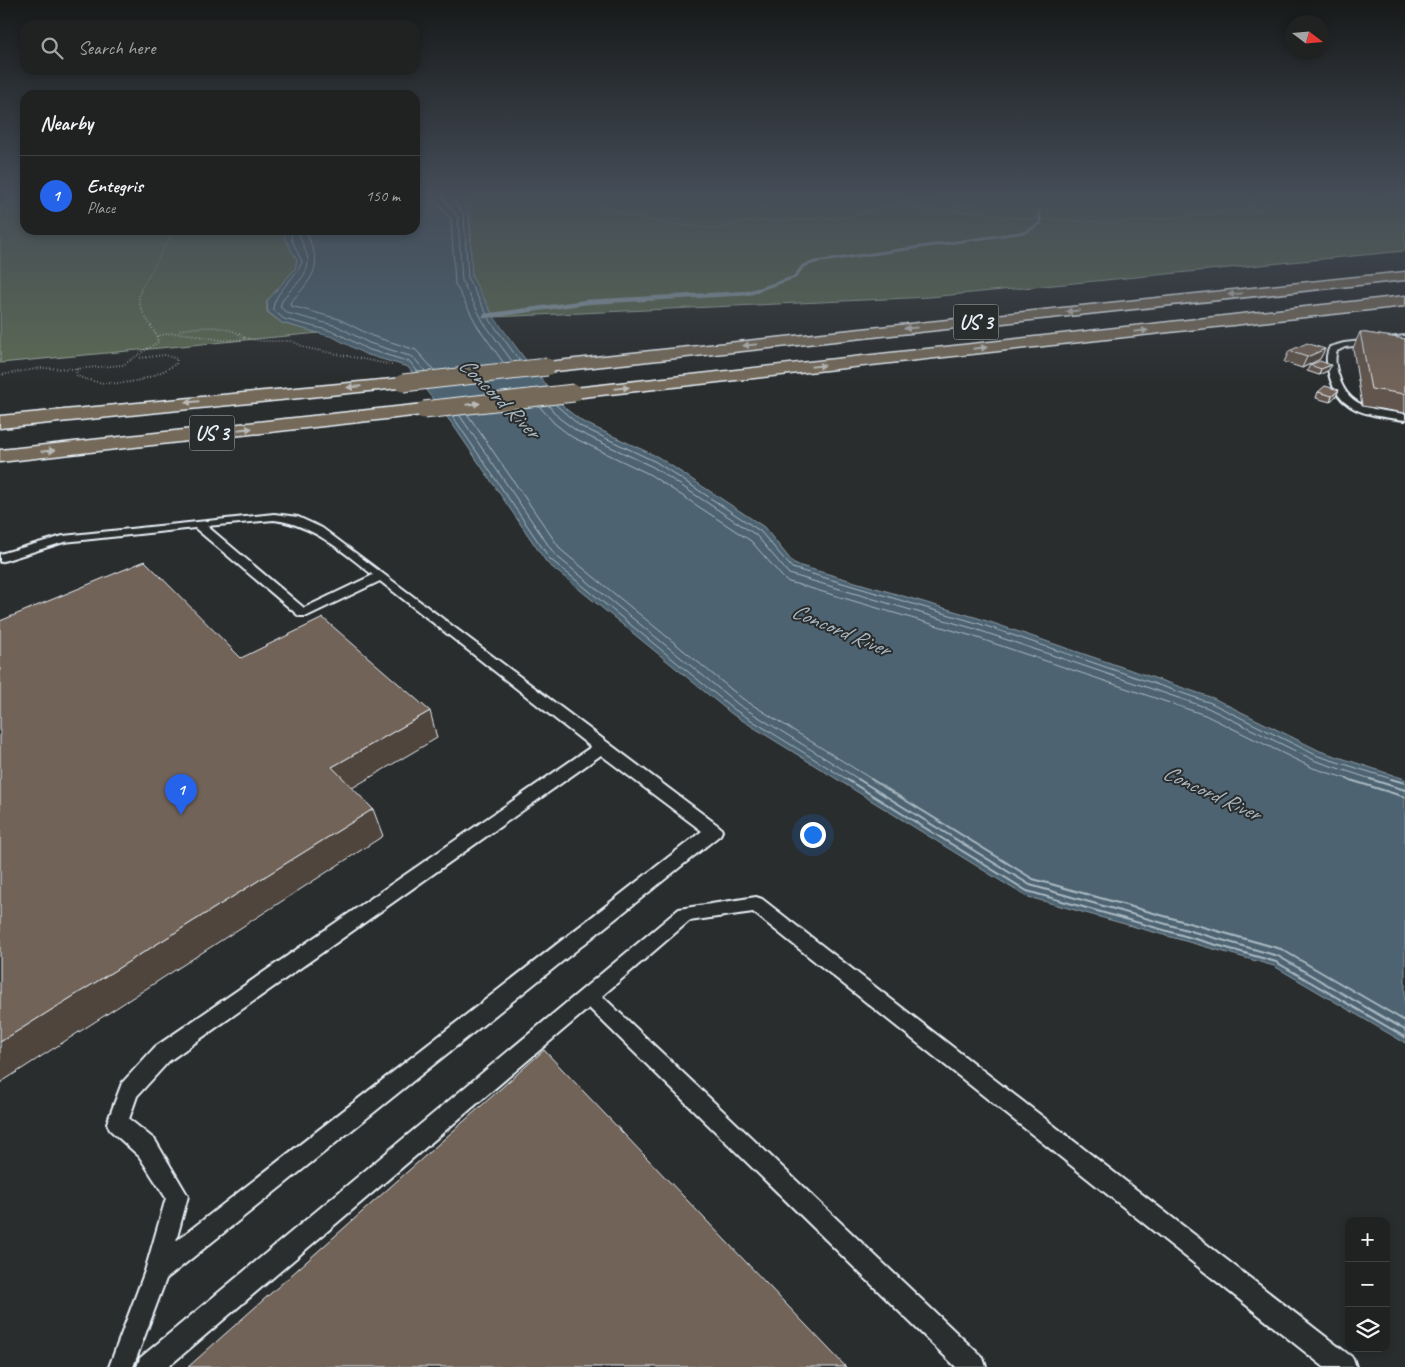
<!DOCTYPE html>
<html lang="en">
<head>
<meta charset="utf-8">
<style>
	:root { --surface:#202222; --page:#282a2a; --text:#f1f3f6; --muted:#a2a4a5; --line:#3d3f40; --accent:#2563eb }
	body { margin:0; font-family:Caveat,sans-serif; background:var(--page); color:var(--text) }
	.controls { position:absolute; right:15px; bottom:15px; display:grid; overflow:hidden; border-radius:10px; box-shadow:0 2px 8px #0003 }
	.controls button { width:45px; height:45px; display:grid; place-items:center; padding:0; border:0; border-bottom:1px solid var(--line); background:var(--surface); color:var(--text); font:25px sans-serif }
	.compass { position:absolute; left:1285px; top:15px; width:45px; height:45px; border-radius:50%; background:var(--surface); box-shadow:0 2px 8px #0003; rotate:106deg }
	.you { position:absolute; left:812px; top:834px; width:18px; height:18px; margin:-12px; border:4px solid #fff; border-radius:50%; background:#1a73e8; box-shadow:0 0 0 8px #1a73e833 }
	.badge { display:grid; place-items:center; width:32px; height:32px; border-radius:50%; background:var(--accent); color:#fff; font-size:16px; font-weight:700 }
	.pin { position:absolute; translate:-50% -41px; filter:drop-shadow(0 1px 2px #0008) }
	.pin::after { content:''; position:absolute; top:26px; width:18px; height:15px; background:inherit; clip-path:polygon(0 0,100% 0,50% 100%) }
	.list { margin:0; padding:0; list-style:none }
	h2 { display:flex; justify-content:space-between; align-items:center; height:65px; margin:0; padding:0 20px; font-size:21px }
	h2 small { font-size:16px; font-weight:400; color:var(--muted) }
	.list li { display:grid; grid-template-columns:32px 1fr auto; gap:15px; align-items:center; box-sizing:border-box; height:80px; padding:0 20px; border-top:1px solid var(--line) }
	.list b { display:block; font-size:19px; white-space:nowrap }
	.list p { margin:0; font-size:16px; white-space:nowrap; color:var(--muted) }
	.list em { font-size:16px; font-style:normal; color:var(--muted) }
	.icon { flex:none; width:28px; height:28px; fill:none; stroke:currentColor; stroke-width:2; stroke-linecap:round; stroke-linejoin:round }
	.map { position:relative; flex:none; width:1405px; height:1367px; overflow:hidden }
	.search { position:absolute; background:var(--surface); box-shadow:0 2px 8px #0003; left:20px; top:20px; width:400px; height:55px; display:flex; align-items:center; gap:12px; box-sizing:border-box; padding:0 18px; border-radius:15px; color:var(--muted); font-size:19px }
	.panel { position:absolute; background:var(--surface); box-shadow:0 2px 8px #0003; left:20px; top:90px; width:400px; height:145px; border-radius:15px }
	.map>svg:first-child { display:block }
	.green { fill:#5b6b53; stroke:#a2aea6 }
	.water { fill:#4d6471; stroke:#8b9ca7 }
	.lines { fill:none; stroke-linecap:round; stroke-linejoin:round }
	.shore-far1 { stroke:#aab9c2; stroke-width:1 }
	.shore { stroke:#aab9c2; stroke-width:2 }
	.stream-far1 { stroke:#8b9ca7; stroke-width:3 }
	.stream { stroke:#8b9ca7; stroke-width:4.5 }
	.lane-casing { stroke:#e8f1f8; stroke-width:4 }
	.highway-casing { stroke:#e8f1f8; stroke-width:3 }
	.path-far1 { stroke:#e8f1f8; stroke-width:1; stroke-dasharray:0.5 2; stroke-linecap:butt }
	.path { stroke:#e8f1f8; stroke-width:2; stroke-dasharray:0.5 2.5; stroke-linecap:butt }
	.lane { fill:#2a2d2e; fill-rule:evenodd }
	.highway { fill:#746a5a; fill-rule:evenodd }
	.highway-bridge-casing { stroke:#e8f1f8; stroke-width:19; stroke-linecap:butt }
	.highway-bridge { stroke:#746a5a; stroke-width:17 }
	.wall { fill:#62554d; stroke:#e8f1f8 }
	.shaded-wall { fill:#50453e; stroke:#e8f1f8 }
	.building { fill:#726359; stroke:#e8f1f8 }
	.oneway { fill:#babbb9 }
	.labels { text-anchor:middle; stroke-width:4; stroke-linejoin:round; paint-order:stroke }
	.shield { fill:#2a2d2e; stroke:#afb6bb; stroke-width:1 }
	.shield-label { font-size:20px; font-weight:bold; fill:#e8f1f8 }
	.water-label { font-size:22px; font-style:italic; fill:#aab9c2; stroke:#2a2d2e }
</style>
</head>
<body>
<div class="map">
<svg width="1405" height="1367" viewBox="0 0 1405 1367">
	<rect width="100%" height="100%" fill="#2a2d2e"/>
	<filter id="ink" filterUnits="userSpaceOnUse"><feTurbulence type="fractalNoise" baseFrequency=".02" numOctaves="2"/><feDisplacementMap in="SourceGraphic" scale="10" xChannelSelector="R" yChannelSelector="G"/><feConvolveMatrix kernelMatrix="1 2 1 2 8 2 1 2 1" color-interpolation-filters="sRGB"/></filter>
	<g filter="url(#ink)">
		<path class="green" d="M18 191H25V230H289L285 237 297 260 295 269 267 301V312L282 323 319 333 0 363V206Z
			M450 191H1405V251L930 297 494 317C487 305 475 290 472 276 466 245 482 213 450 191Z"/>
		<path class="water" d="M415 191H450L465 204 469 215 472 277 494 317 522 355 566 409 583 422 658 457 764 527 794 564 978 618 1213 698 1320 751 1405 779V1043L1274 966 1025 896 732 714 547 563 453 425 408 367 365 354 333 337 282 323 268 312 267 301 295 269 297 260 284 237 289 230H415Z"/>
		<g class="lines">
			<path class="shore-far1" d="M434 191 437 203 451 219 455 284 478 327 503 362
				M442 191 444 199 458 218 462 281 484 323 512 361
				M448 191 464 216 468 279 490 320 519 360
				M293 230 291 238 302 262C296 278 273 293 273 310L284 319 335 332 367 349 410 362 418 372
				M299 230C299 243 309 252 308 264 306 282 283 291 280 307L287 313 337 326 369 343 413 357 425 371
				M307 230C308 240 313 247 315 256 319 275 301 290 290 303L291 306 339 319 372 336 416 350 434 370
				M556 405 580 426 656 462 760 531 792 568 977 623 1211 703 1318 756 1395 780
				M549 406 559 418 577 431 653 467 756 535 789 574 975 629 1208 708 1316 761 1374 780
				M540 407 554 423 572 437 649 474 751 541 786 581 972 636 1205 715 1313 768 1351 780
				M468 415 561 550 743 699 873 780
				M460 416 555 555 739 705 860 780
				M453 417 550 559 735 710 848 780"/>
			<path class="shore" d="M846 779 1027 891 1276 962 1405 1037
				M858 779 1030 885 1278 956 1405 1030
				M871 779 1033 879 1281 949 1405 1021
				M1347 779 1405 797
				M1370 779 1405 790
				M1391 779 1405 783"/>
			<path class="stream-far1" d="M754 291 795 277 803 266 815 262 1026 232 1041 223 1039 212"/>
			<path class="stream" d="M485 316 587 302 748 293 758 290"/>
			<g class="lane-casing">
				<path id="lane" d="M1405 336V340L1345 347 1337 351C1334 359 1336 369 1339 377 1348 409 1377 410 1405 414V420C1370 415 1339 414 1329 374 1327 364 1325 356 1330 347L1344 343Z
					M274 514 298 517 322 528 720 827 722 831 720 835 166 1279 133 1367H109L145 1271 166 1198 139 1156 110 1130 107 1123 122 1083 155 1047 591 747 380 581 307 616H299L195 528 64 542 0 562V554L63 536ZM274 520C312 524 343 552 373 575L304 608 207 526ZM601 755 702 831 176 1241 188 1196 155 1140 129 1119 137 1096 169 1061Z
					M756 897 762 899 1353 1358 1356 1367H1324L753 912 689 921 602 996 983 1358 986 1367H956L589 1008 168 1367H137L140 1358 679 909Z"/>
			</g>
			<g class="highway-casing">
				<path id="highway" d="M1405 272V280L547 372 541 371 538 367 541 363 547 362Z
					M1405 296V306L574 398 568 397 565 393 568 389 574 388Z
					M403 378 409 379 412 383 409 387 0 428V416Z
					M424 404 431 406 433 410 431 414 0 462V450Z"/>
			</g>
			<path class="path-far1" d="M572 191 584 195 600 207 659 223 716 229 744 222 842 218 910 201
				M897 191 913 197 910 201 971 206 997 217 1120 223 1247 210 1250 206 1245 191
				M1346 191 1374 199 1405 202
				M899 203 919 210 982 212
				M1243 212 1263 210 1277 197 1284 195 1279 191
				M140 291 170 237 178 230"/>
			<path class="path" d="M157 336C190 326 217 347 245 338 226 323 200 327 178 330
				M245 338 262 341H292L306 348 393 365
				M76 369 77 376C111 390 145 383 176 364L177 359 165 355 139 358
				M0 375 42 368 76 369 123 365 158 342C155 325 132 307 141 290"/>
			<use href="#lane" class="lane"/>
			<use href="#highway" class="highway"/>
			<g class="highway-bridge-casing">
				<path id="highway-bridge" d="M403 383 547 367
					M424 410 574 393"/>
			</g>
			<use href="#highway-bridge" class="highway-bridge"/>
		</g>
		<path class="wall" d="M1360 332 1405 339V413L1362 406 1353 348Z
			M1325 349 1320 359 1302 368 1284 362 1289 351Z
			M1310 365H1331L1329 370 1319 375 1307 371Z
			M1339 390 1336 396 1330 402 1316 398 1318 392Z"/>
		<path class="shaded-wall" d="M1325 349 1320 359 1302 368 1307 357Z
			M1331 365 1329 370 1319 375 1321 369Z
			M1339 390 1336 396 1330 402 1332 396Z
			M430 711 437 738 342 794 332 767Z
			M373 809 383 836 0 1083V1042Z"/>
		<path class="building" d="M1360 332 1405 339V394L1371 389Z
			M1307 343 1325 349 1307 357 1289 351Z
			M1320 361 1331 365 1321 369 1310 365Z
			M1325 386 1339 390 1332 396 1318 392Z
			M145 561 241 658 323 618 430 711 332 767 373 809 0 1042V621Z
			M544 1050 846 1367H188Z"/>
		<defs><path id="oneway-solid" d="M-6-.8H1V-3.2L6.5 0L1 3.2V.8H-6Z" transform="scale(1.25)"/></defs>
		<g class="oneway">
			<use href="#oneway-solid" transform="translate(1235 294) rotate(174)"/>
			<use href="#oneway-solid" transform="translate(1073 311) rotate(174)"/>
			<use href="#oneway-solid" transform="translate(911 328) rotate(174)"/>
			<use href="#oneway-solid" transform="translate(1141 331) rotate(-6)"/>
			<use href="#oneway-solid" transform="translate(750 345) rotate(174)"/>
			<use href="#oneway-solid" transform="translate(980 348) rotate(-6)"/>
			<use href="#oneway-solid" transform="translate(818 366) rotate(-6)"/>
			<use href="#oneway-solid" transform="translate(354 387) rotate(175)"/>
			<use href="#oneway-solid" transform="translate(622 388) rotate(-6)"/>
			<use href="#oneway-solid" transform="translate(192 402) rotate(175)"/>
			<use href="#oneway-solid" transform="translate(473 404) rotate(-6)"/>
			<use href="#oneway-solid" transform="translate(245 429) rotate(-6)"/>
			<use href="#oneway-solid" transform="translate(48 451) rotate(-6)"/>
		</g>
	</g>
	<linearGradient id="sky" x2="0" y2="1"><stop stop-color="#171919"/><stop offset="0.5" stop-color="#444c57"/><stop offset="1" stop-color="#444c57" stop-opacity="0"/></linearGradient>
	<rect width="1405" height="383" fill="url(#sky)"/>
	<g class="labels">
		<g class="shield">
			<rect x="953.5" y="304.5" width="45" height="35" rx="4"/>
			<rect x="189.5" y="415.5" width="45" height="35" rx="4"/>
		</g>
		<g class="shield-label">
			<text x="976" y="329">US 3</text>
			<text x="212" y="440">US 3</text>
		</g>
		<g class="water-label">
			<text transform="translate(500 397) rotate(45)" y="8">Concord River</text>
			<text transform="translate(841 629) rotate(23)" y="8">Concord River</text>
			<text transform="translate(1212 792) rotate(25)" y="8">Concord River</text>
		</g>
	</g>
</svg>
<div class="controls">
<button>+</button>
<button>−</button>
<button><svg class="icon" aria-label="layers" viewBox="0 0 24 24"><path d="M12 4l9 5-9 5-9-5zM3 14l9 5 9-5"/></svg></button>
</div>
<svg class="compass" viewBox="-18 -18 36 36"><path d="M0-13l5 13h-10z" fill="#e53935"/><path d="M0 13l5-13h-10z" fill="#a2a4a5"/></svg>
<div class="you"></div>
<div class="pin badge" style="left:181px;top:815px">1</div>
<div class="search"><svg class="icon" aria-label="search" viewBox="0 0 24 24"><circle cx="10" cy="10" r="6"/><path d="M15 15l6 6"/></svg>Search here</div>
<section class="panel">
<h2>Nearby<small></small></h2>
<ul class="list">
<li><span class="badge">1</span><div><b>Entegris</b><p>Place</p></div><em>150 m</em></li>
</ul>
</section>
</div>
</body>
</html>
